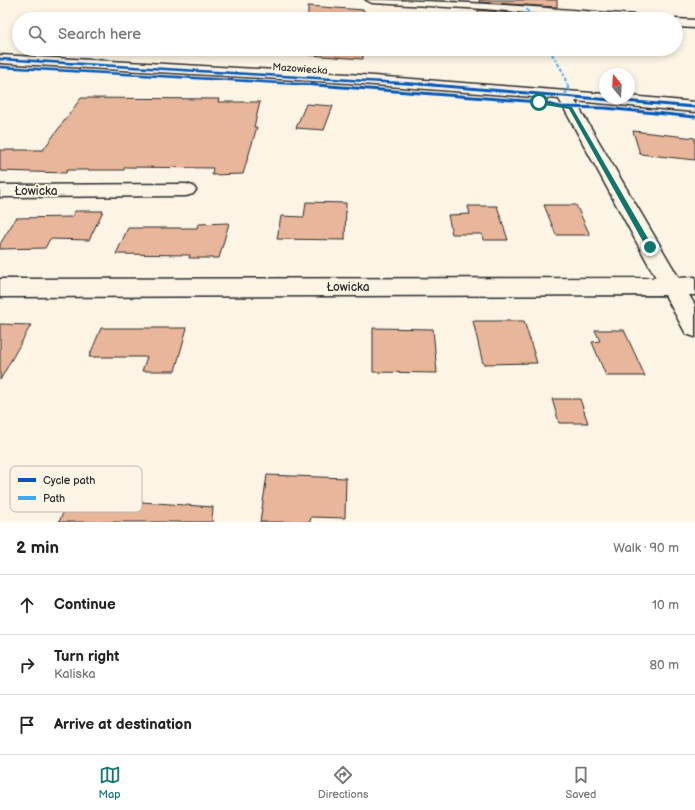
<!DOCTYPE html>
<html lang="en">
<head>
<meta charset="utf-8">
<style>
	:root { --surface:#fff; --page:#f2f2f2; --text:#222; --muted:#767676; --line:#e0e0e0; --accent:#0f766e }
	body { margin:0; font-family:"Balsamiq Sans",sans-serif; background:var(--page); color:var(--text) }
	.compass { position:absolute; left:599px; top:68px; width:36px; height:36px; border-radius:50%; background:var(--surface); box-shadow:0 2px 6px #0003; rotate:342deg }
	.stop { position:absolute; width:12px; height:12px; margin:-9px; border:3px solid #0f766e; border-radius:50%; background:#fff }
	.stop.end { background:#0f766e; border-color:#fff; box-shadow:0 1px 4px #0008 }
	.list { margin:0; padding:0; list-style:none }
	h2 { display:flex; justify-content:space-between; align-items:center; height:52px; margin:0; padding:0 16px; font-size:17px }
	h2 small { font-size:13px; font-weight:400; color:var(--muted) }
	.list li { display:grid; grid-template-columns:26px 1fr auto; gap:12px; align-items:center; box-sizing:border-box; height:60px; padding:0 16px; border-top:1px solid var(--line) }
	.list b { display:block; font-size:15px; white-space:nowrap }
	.list p { margin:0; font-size:13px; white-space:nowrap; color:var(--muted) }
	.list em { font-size:13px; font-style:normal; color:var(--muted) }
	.icon { flex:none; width:22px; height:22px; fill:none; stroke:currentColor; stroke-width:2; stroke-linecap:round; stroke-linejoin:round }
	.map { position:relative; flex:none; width:695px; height:522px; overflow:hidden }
	.search { position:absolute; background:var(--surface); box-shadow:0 2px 6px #0003; left:12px; right:12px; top:12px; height:44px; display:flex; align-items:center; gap:10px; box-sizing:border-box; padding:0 14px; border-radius:22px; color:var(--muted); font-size:15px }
	.sheet { height:232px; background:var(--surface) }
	nav { display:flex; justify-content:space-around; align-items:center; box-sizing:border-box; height:56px; border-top:1px solid var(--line); background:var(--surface); font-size:11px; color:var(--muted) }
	nav a { display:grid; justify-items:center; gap:2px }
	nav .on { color:var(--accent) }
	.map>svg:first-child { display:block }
	.building { fill:#e8b69a; stroke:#2b2b2b }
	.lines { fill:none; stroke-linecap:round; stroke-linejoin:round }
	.minor-casing { stroke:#2b2b2b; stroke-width:3 }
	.minor { fill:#fcf5e5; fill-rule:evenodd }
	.quiet-far1 { stroke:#3fa9f5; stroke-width:2; stroke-dasharray:3.5 2; stroke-linecap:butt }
	.quiet { stroke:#3fa9f5; stroke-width:2.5; stroke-dasharray:4.5 2.5; stroke-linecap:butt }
	.cycleway-far1-casing { stroke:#fcf5e5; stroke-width:4 }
	.cycleway-casing { stroke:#fcf5e5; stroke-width:5 }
	.cycleway-far1 { stroke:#0057b8; stroke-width:2.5 }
	.cycleway { stroke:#0057b8; stroke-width:3 }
	.route { fill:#0f766e }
	.labels { text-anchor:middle; stroke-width:4; stroke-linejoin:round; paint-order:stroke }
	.far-street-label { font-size:10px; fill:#2b2b2b; stroke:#fcf5e5 }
	.street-label { font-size:12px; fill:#2b2b2b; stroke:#fcf5e5 }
	.key { fill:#fcf5e5; stroke:#bdb8ad; stroke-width:1 }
	.key-label { font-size:11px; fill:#2b2b2b }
</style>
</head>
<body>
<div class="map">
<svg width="695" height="522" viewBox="0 0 695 522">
	<rect width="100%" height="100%" fill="#fcf5e5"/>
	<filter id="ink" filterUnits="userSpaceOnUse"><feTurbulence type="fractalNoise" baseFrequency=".025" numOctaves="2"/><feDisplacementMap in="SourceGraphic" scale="8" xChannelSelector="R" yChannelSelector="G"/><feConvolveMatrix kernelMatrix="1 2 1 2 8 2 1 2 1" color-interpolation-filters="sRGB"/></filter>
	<g filter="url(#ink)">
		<path class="building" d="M479 0H557V7L479 2Z
			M308 6 364 10V19H308Z
			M478 10 556 17V19H478Z
			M308 49H363V59L308 55Z
			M81 98 219 99 218 102H260L254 127H257L243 174 212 175 213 168 125 167 124 170H67L66 173 0 171V150H43Z
			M306 104 333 106 324 130 296 128Z
			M633 131 695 138V160L640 154Z
			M306 202 346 203 345 240 277 239 281 216 304 217Z
			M544 205H576L590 235H556Z
			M468 206H497L508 240H483L482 234H452L448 215 470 214Z
			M75 211H103L89 240 50 239 45 248 0 249V244L16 218 72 217Z
			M229 223 219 258H189L190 255 116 254 128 228H197L198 224Z
			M473 321H524L537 363 483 364Z
			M0 324 31 325 0 380Z
			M101 328H187L175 371H142L147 357H89Z
			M373 328 433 329 437 373 373 372Z
			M595 330H624L645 376H606L592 342 600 341Z
			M552 399H580L588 423H559Z
			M267 475 346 478 345 518 311 517 310 522H260Z
			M70 497 213 507 212 522H59Z"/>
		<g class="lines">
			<g class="minor-casing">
				<path id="minor" d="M366 0C458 0 545 8 636 15L642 19H594L485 9 372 3Z
					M676 19 695 20V28L676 27Z
					M0 55 348 74 605 94V98H629V96L695 102V112L575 101 679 278 695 277V295H689L695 305V337L686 334 665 295 0 297V279L656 278 559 99 348 83 0 63Z
					M186 184 193 186 196 190 193 194 186 196 0 197V185Z"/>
			</g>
			<use href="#minor" class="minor"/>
			<path class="quiet-far1" d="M527 9 530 19
				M549 49 563 72 567 85"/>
			<path class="quiet" d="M564 95 569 90 567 84"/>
			<g class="cycleway-far1-casing">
				<path id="cycleway-far1" d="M0 59 434 85
					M0 67 316 85"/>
			</g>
			<g class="cycleway-casing">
				<path id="cycleway" d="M303 84 539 102 560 107 605 108 695 117
					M420 84 695 107"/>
			</g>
			<use href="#cycleway-far1" class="cycleway-far1"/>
			<use href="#cycleway" class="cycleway"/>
		</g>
	</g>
	<path class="route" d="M537 101 572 107 653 247 652 249 646 247 569 109 539 104Z"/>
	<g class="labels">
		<g class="far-street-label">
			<text transform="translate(300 68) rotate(4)" y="4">Mazowiecka</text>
		</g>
		<g class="street-label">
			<text x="36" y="195">Łowicka</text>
			<text x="348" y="291">Łowicka</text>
		</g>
	</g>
	<rect x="10" y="466" width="132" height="46" rx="6" class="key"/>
	<rect x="18" y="478" width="18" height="4" fill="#0057b8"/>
	<rect x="18" y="496" width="18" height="4" fill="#3fa9f5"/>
	<g class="key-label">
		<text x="43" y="484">Cycle path</text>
		<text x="43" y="502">Path</text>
	</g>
</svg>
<svg class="compass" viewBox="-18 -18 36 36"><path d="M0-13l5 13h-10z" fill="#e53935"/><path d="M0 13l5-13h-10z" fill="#767676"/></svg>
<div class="stop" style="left:539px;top:102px"></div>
<div class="stop end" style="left:650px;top:247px"></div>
<div class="search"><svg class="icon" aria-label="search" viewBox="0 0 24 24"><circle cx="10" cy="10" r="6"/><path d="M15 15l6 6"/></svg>Search here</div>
</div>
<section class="sheet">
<h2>2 min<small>Walk · 90 m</small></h2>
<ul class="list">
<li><svg class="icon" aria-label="ahead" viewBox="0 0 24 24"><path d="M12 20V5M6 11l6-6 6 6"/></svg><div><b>Continue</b></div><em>10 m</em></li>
<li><svg class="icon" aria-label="right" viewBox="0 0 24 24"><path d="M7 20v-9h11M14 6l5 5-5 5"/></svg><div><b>Turn right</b><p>Kaliska</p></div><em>80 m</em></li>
<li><svg class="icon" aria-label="arrive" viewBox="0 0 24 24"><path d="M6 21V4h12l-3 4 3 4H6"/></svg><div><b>Arrive at destination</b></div></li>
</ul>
</section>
<nav>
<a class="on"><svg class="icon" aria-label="map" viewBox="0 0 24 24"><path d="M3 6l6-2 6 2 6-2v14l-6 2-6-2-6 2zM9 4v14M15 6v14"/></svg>Map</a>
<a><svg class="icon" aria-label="directions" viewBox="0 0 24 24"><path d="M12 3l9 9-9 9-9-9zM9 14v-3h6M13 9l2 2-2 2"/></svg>Directions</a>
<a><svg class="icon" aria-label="saved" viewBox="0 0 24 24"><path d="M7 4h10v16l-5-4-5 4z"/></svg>Saved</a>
</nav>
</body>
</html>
